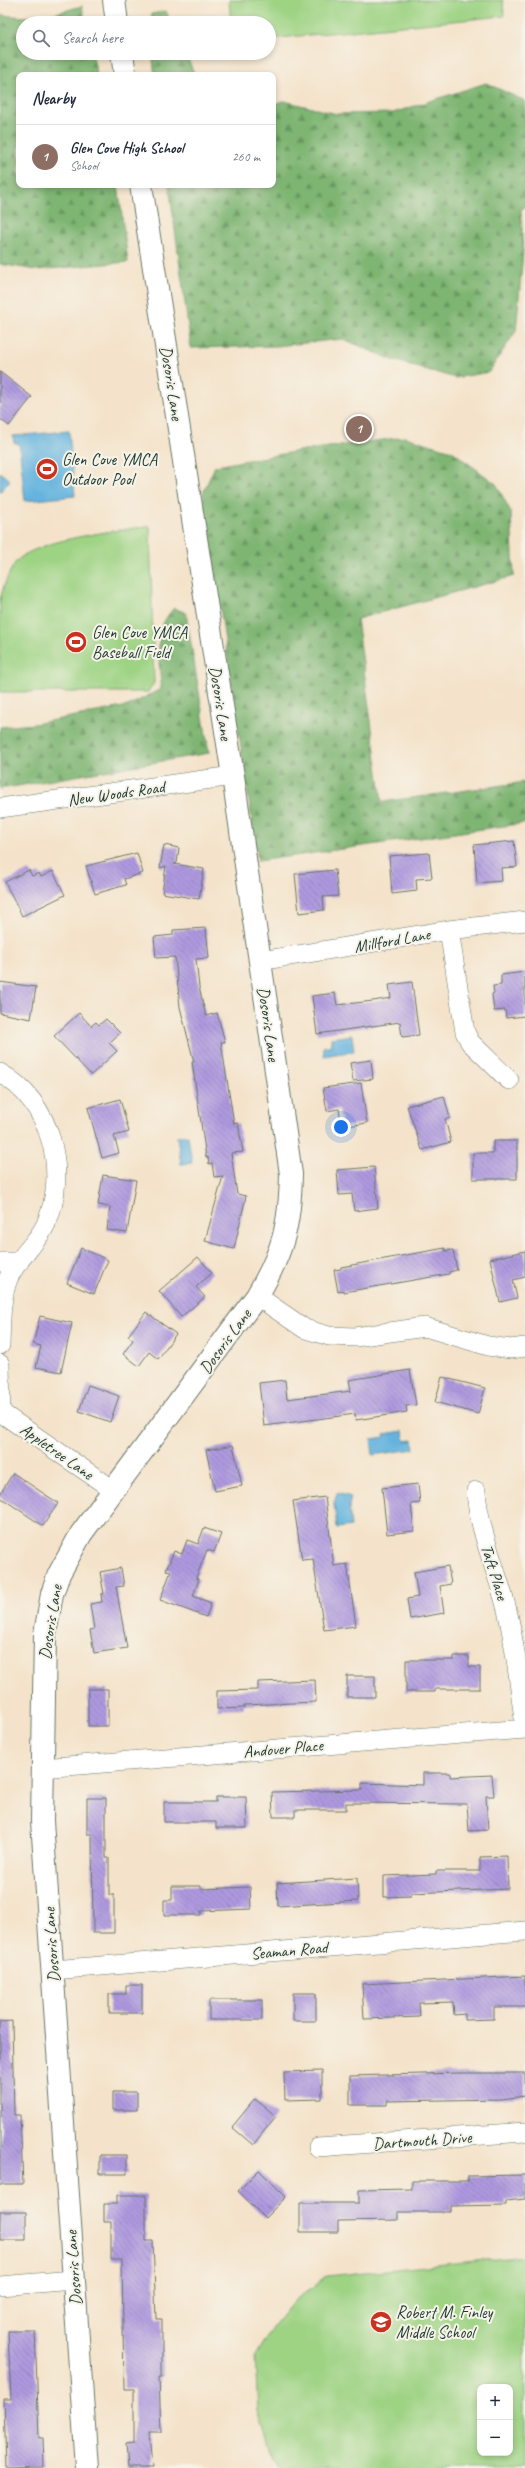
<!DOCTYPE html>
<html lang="en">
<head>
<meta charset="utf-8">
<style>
	:root { --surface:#fff; --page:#f6f6f7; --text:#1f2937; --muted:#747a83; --line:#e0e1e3; --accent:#c8321e }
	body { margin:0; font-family:Caveat,sans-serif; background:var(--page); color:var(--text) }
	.controls { position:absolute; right:12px; bottom:12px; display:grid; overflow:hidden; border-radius:8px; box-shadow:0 2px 6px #0003 }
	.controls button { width:36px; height:36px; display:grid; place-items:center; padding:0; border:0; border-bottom:1px solid var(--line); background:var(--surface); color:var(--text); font:20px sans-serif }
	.you { position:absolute; left:341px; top:1127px; width:14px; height:14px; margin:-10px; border:3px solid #fff; border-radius:50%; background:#1a73e8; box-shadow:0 0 0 6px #1a73e833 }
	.badge { display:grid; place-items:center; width:26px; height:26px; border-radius:50%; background:var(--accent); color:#fff; font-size:13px; font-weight:700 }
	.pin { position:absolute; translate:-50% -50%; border:2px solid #fff; box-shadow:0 1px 4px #0006 }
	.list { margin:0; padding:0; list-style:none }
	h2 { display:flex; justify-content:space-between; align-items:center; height:52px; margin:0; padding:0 16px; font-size:17px }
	h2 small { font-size:13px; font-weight:400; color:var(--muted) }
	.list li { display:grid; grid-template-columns:26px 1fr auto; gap:12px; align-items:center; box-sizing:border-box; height:64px; padding:0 16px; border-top:1px solid var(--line) }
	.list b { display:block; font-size:15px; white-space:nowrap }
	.list p { margin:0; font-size:13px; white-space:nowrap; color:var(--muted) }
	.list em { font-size:13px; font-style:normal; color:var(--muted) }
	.icon { flex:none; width:22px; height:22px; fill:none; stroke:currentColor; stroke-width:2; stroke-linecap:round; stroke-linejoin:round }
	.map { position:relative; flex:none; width:525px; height:2468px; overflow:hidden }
	.search { position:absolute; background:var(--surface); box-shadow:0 2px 6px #0003; left:16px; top:16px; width:260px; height:44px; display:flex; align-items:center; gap:10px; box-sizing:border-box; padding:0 14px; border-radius:22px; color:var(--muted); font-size:15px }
	.panel { position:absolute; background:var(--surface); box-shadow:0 2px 6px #0003; left:16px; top:72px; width:260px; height:116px; border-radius:8px }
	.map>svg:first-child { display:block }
	.forest { fill:url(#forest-firs); stroke:#4e7953 }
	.garden { fill:#9ed384; stroke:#5e885c; fill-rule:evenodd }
	.water { fill:#64b3de; stroke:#427889 }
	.building { fill:url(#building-back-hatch) }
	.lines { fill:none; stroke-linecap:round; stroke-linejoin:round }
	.minor-casing { stroke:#6a7768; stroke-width:20 }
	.tertiary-casing { stroke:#6a7768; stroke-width:24 }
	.minor { stroke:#fff; stroke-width:19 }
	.tertiary { stroke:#fff; stroke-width:22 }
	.labels { text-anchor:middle; stroke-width:4; stroke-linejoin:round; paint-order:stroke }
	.street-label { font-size:17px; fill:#1f3d34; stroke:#f7f3e8 }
	.poi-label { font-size:17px; fill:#1f3d34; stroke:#f7f3e8; text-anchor:start }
</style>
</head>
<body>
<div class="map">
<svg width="525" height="2468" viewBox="0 0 525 2468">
	<defs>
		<pattern id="forest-firs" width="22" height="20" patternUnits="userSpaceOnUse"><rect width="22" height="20" fill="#7eb572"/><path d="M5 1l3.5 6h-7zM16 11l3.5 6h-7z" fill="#67945e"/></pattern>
		<pattern id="building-back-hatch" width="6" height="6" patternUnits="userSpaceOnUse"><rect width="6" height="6" fill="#ae99df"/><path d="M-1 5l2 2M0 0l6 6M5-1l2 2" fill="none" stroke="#8d7eb6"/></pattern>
	</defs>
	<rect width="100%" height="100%" fill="#f7f3e8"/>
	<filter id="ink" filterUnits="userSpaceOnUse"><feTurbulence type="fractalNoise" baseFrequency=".025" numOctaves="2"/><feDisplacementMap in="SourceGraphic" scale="8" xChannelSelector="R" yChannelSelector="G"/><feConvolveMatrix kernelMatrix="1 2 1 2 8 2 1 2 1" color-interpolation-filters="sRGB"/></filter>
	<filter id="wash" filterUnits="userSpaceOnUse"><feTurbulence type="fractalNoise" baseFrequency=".012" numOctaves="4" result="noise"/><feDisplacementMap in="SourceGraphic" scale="16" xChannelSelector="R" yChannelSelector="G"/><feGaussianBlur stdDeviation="0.9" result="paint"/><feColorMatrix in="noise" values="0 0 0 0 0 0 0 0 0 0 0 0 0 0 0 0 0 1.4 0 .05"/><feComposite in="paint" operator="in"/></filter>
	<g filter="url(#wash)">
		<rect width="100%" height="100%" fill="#f4e3ca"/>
		<path class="forest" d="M82 6 86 23H23V53H92L97 75H19V185H118L128 262 36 270 0 264V15L39 18Z
			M166 11 171 23H150L152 14Z
			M152 53H185L195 75H155Z
			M486 83 525 101V207L521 209 523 252 516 331 489 372 455 378 393 360 343 339 277 346 191 348 169 185H273V104L284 101 337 114 393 113Z
			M405 437 452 451 496 484 511 512 514 576 357 619 382 802 525 782V823L258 861 203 493 215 466 299 451Z
			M174 608 186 613 209 753 0 789V727L34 724 128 706 161 689C160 659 151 632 174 608Z"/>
		<path class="garden" d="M229 0H503L504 16 269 39V23H231Z
			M150 526 154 683 148 692H0V600C3 587 8 574 15 563 33 539 121 530 150 526Z
			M525 2256V2468H281L273 2457 258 2411 255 2356 272 2328 294 2301 327 2276ZM480 2387H510V2453H480Z"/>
		<path class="water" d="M69 431 75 496 25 501 19 443H14L13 436Z
			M0 472 10 480 0 492Z
			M352 1035 354 1051 324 1056 323 1047 332 1045 331 1038Z
			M188 1135 192 1163 181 1164 177 1136Z
			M403 1431 405 1441 413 1440 414 1449 373 1455 371 1439 385 1437 384 1434Z
			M337 1493 351 1497 349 1506 351 1526 337 1528 334 1504Z"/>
		<g id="blocks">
			<path class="building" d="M0 372 32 397 9 426 0 419Z
				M514 841 517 867 501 868 502 881 477 883 474 845Z
				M164 845 179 848 177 863 174 864 204 869 199 899 162 893 166 866 160 868Z
				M137 853 143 873 124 879 126 885 95 894 86 866Z
				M429 853 432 878 416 879 417 891 392 894 389 856Z
				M29 870 32 876 39 873 41 877 53 871 65 895 22 916 5 882Z
				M335 870 338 896 323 897 324 910 299 913 295 874Z
				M206 928 209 958 196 959 199 987 206 1016 217 1013 225 1042H221L234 1124 238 1123 243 1152 231 1153 237 1194 246 1196 234 1249 205 1241 223 1176 214 1177 212 1163 209 1164 208 1157H206L192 1062H194L180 1007 175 957 156 958 154 937 173 935V930Z
				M525 972V1016L506 1018 505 1010 494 1011 492 994 494 993 493 986 501 985V975Z
				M0 982 36 987 31 1019 0 1013Z
				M412 982 419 1035 402 1037 400 1022 317 1034 312 996 335 993 337 1005 373 1001 391 998 389 985Z
				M79 1013 91 1026 96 1022 99 1025 106 1019 120 1033 109 1043 117 1051 91 1075 54 1036Z
				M371 1060 373 1079 353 1081 350 1063Z
				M361 1083 367 1123 342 1127 339 1109 327 1111 323 1088Z
				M444 1096 450 1118 445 1119 451 1142 422 1150 407 1106Z
				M120 1099 129 1132 114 1136 119 1153 102 1158 88 1108Z
				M493 1141H517V1179H473V1153H493Z
				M374 1167 378 1208 354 1211 352 1194 339 1195 337 1170Z
				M103 1175 136 1180 127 1233 107 1230 110 1207 98 1205Z
				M81 1248 108 1260 94 1294 67 1283Z
				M445 1248V1251L453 1250 457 1270 449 1272V1274L344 1292V1290L338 1292 334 1270 341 1269V1267Z
				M525 1251V1277L513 1280 517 1298 500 1302 490 1259Z
				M198 1257 212 1273 196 1287 205 1297 181 1317 159 1291Z
				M146 1312 176 1334 158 1359 149 1352 139 1366 123 1354 133 1340 128 1336Z
				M40 1316 72 1323 61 1372 36 1367 41 1346 33 1344Z
				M410 1370 416 1405 406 1406 407 1412 356 1420 355 1414 264 1426 259 1383 285 1380 287 1399 351 1391 349 1380Z
				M442 1377 485 1388 478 1414 435 1402Z
				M88 1385 119 1396 110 1422 79 1411Z
				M233 1445 242 1486 215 1491 206 1450Z
				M13 1473 58 1503 43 1526 0 1497V1494Z
				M418 1484 420 1503 411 1504 414 1531 387 1534 382 1488Z
				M325 1497 334 1566 347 1564 356 1626 324 1630 313 1559 302 1560 293 1501Z
				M204 1528 221 1534 214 1552 207 1550 196 1578 199 1579 193 1596 211 1603 206 1617 160 1600 171 1571 166 1570 174 1551 182 1554 187 1540 198 1544Z
				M448 1566 451 1584 440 1586 444 1613 410 1619 407 1599 418 1597 414 1572Z
				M121 1568 124 1586 116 1587 127 1648 94 1653 90 1630 94 1629 90 1604 102 1602 101 1594H104L100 1572Z
				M454 1656H469V1667H480V1689H435V1692H406V1660H454Z
				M347 1676H375V1697H347Z
				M315 1680 316 1702 244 1705V1708L217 1709V1691L258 1690V1682Z
				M88 1689H108V1726H88Z
				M423 1773H450V1777L492 1775 494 1796H486L488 1830 469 1831 467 1804 346 1803V1810H295V1817H273L272 1792 362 1790V1783L423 1785Z
				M216 1797H246L247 1828H216V1822H164V1802H216Z
				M87 1798H106V1858H109V1895H114V1933H93L92 1834H87Z
				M507 1856 508 1889 411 1893V1896L384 1897V1876L436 1874V1871H480V1857Z
				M357 1878 358 1901 278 1906 277 1883Z
				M172 1886H201V1889L250 1887 251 1909 201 1911V1915H164V1900H172Z
				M525 1976V2007H494V2019L465 2020V2014L454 2015 453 2002 419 2003 420 2017 364 2019 362 1984Z
				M126 1985H142V2013H109V1994H126Z
				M293 1993H316V2021H293Z
				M209 2000H262V2020H209Z
				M12 2021 14 2115H20L23 2184H0V2022Z
				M322 2071V2099L285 2100 284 2072Z
				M458 2073H525V2096L501 2099 387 2101V2105H350V2076Z
				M113 2092H137V2110H113Z
				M255 2099 276 2116 253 2145 232 2127Z
				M100 2155H127V2174H100Z
				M259 2170 286 2197 265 2218 238 2191Z
				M525 2175V2199L506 2201V2205L451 2206V2212H398V2220L338 2221V2232H300V2203H359V2190L412 2189V2181H468V2176Z
				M117 2195H146V2241H153L156 2319H162V2377H159L161 2432H149L152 2468H128L126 2443 134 2442V2389H124L122 2260H111V2222H104V2204H117Z
				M0 2212H26V2240H0Z
				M8 2331H35L39 2438H43L44 2467 6 2468 4 2399H11Z"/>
		</g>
	</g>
	<g filter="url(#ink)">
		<use href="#blocks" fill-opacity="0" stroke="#6a7768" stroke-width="1"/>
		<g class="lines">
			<g class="minor-casing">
				<path id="minor" d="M0 808 233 776
					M449 930 465 1032 470 1042 509 1080
					M260 961 449 930 525 921
					M0 1073C51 1101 69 1172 46 1224 37 1244 17 1258 8 1279 0 1300 1 1323 0 1345
					M0 1262H19
					M257 1296 305 1329 329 1336 355 1337 425 1327 488 1346 511 1349 525 1347
					M0 1364 1 1412
					M0 1412 115 1491
					M476 1491C479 1532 497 1570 507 1610 516 1647 519 1687 525 1725
					M42 1768 525 1729
					M53 1970 525 1931
					M318 2147 525 2132
					M0 2286 73 2280"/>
			</g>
			<g class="tertiary-casing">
				<path id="tertiary" d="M114 0 117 23
					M122 53 125 75
					M87 2468 42 1821 45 1634 52 1594 59 1574 81 1534 257 1296C283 1252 290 1225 291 1174L233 776 141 185"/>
			</g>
			<use href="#minor" class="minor"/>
			<use href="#tertiary" class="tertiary"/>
		</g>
	</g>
	<defs>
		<g id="stadium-disc" transform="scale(1.15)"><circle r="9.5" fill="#c8321e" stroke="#f7f3e8"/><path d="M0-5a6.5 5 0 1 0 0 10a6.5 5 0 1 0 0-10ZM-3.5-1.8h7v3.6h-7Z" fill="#fff"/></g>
		<g id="school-disc" transform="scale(1.15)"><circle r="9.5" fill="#c8321e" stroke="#f7f3e8"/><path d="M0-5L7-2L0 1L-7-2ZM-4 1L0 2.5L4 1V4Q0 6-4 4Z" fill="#fff"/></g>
	</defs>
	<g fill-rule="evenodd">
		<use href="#stadium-disc" x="47" y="469"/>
		<use href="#stadium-disc" x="76" y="642"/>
		<use href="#school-disc" x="381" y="2322"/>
	</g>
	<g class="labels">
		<g class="street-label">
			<text transform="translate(172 383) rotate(81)" y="6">Dosoris Lane</text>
			<text transform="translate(221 703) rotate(81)" y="6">Dosoris Lane</text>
			<text transform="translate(116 793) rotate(-8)" y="6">New Woods Road</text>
			<text transform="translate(392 940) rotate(-10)" y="6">Millford Lane</text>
			<text transform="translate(269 1024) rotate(82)" y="6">Dosoris Lane</text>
			<text transform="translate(225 1341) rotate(-54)" y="6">Dosoris Lane</text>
			<text transform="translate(57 1451) rotate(35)" y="6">Appletree Lane</text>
			<text transform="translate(495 1572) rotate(73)" y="6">Taft Place</text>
			<text transform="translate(50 1622) rotate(-81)" y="6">Dosoris Lane</text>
			<text transform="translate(283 1748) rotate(-5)" y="6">Andover Place</text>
			<text transform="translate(51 1945) rotate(-94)" y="6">Dosoris Lane</text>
			<text transform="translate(289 1950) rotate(-5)" y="6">Seaman Road</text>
			<text transform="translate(422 2140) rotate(-4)" y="6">Dartmouth Drive</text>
			<text transform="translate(73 2268) rotate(-94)" y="6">Dosoris Lane</text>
		</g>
		<g class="poi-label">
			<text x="62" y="465">Glen Cove YMCA<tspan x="62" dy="20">Outdoor Pool</tspan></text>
			<text x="92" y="638">Glen Cove YMCA<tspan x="92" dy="20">Baseball Field</tspan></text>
			<text x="396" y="2318">Robert M. Finley<tspan x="396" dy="20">Middle School</tspan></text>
		</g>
	</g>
</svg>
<div class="controls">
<button>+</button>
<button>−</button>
</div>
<div class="you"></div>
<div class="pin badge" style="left:359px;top:429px;background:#8d6e63">1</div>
<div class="search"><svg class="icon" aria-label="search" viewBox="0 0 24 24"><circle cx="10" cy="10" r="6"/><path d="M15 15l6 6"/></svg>Search here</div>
<section class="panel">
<h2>Nearby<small></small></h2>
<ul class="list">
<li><span class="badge" style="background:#8d6e63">1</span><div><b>Glen Cove High School</b><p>School</p></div><em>260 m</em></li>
</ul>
</section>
</div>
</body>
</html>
